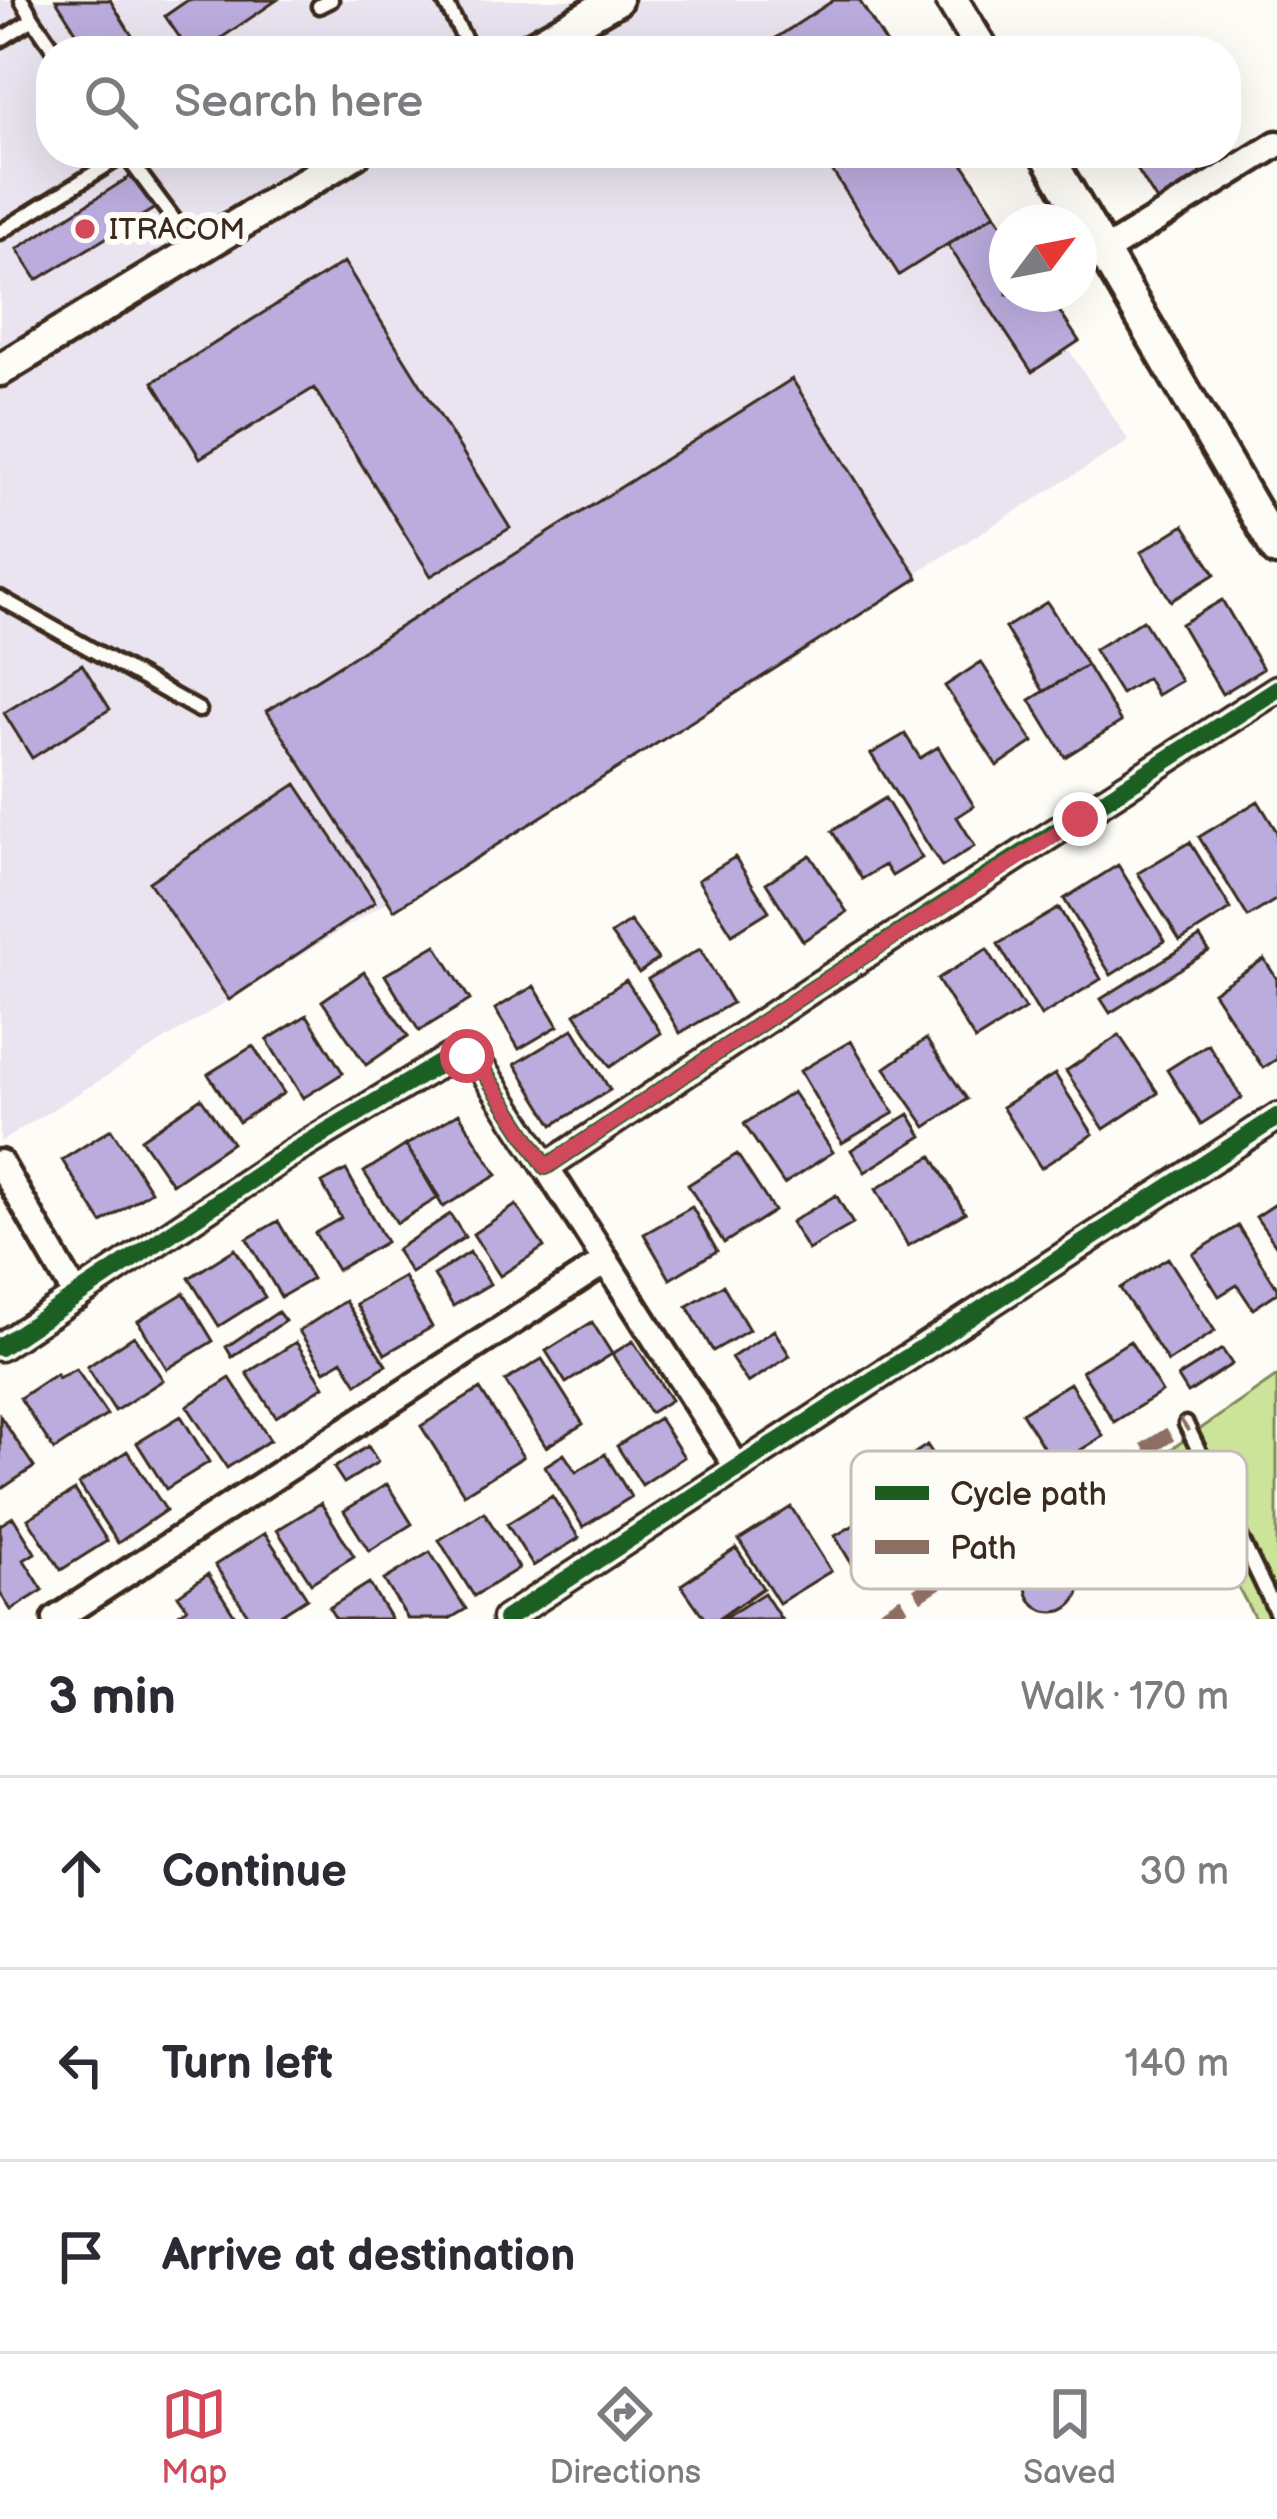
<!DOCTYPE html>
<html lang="en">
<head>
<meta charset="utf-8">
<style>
	:root { --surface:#fff; --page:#f7f7f7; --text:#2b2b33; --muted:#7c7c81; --line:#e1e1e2; --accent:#d1495b }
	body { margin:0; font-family:"Balsamiq Sans",sans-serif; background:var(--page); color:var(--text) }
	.compass { position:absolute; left:989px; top:204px; width:108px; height:108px; border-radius:50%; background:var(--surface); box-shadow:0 12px 48px #0002; rotate:58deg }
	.stop { position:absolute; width:36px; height:36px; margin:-27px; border:9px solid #d1495b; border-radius:50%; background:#fff }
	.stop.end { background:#d1495b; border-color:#fff; box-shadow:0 3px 12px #0008 }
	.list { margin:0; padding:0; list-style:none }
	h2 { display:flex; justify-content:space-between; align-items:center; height:156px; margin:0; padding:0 48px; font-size:51px }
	h2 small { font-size:39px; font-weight:400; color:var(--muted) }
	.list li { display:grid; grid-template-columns:78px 1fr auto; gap:36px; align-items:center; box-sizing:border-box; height:192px; padding:0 48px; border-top:3px solid var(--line) }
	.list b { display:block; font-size:45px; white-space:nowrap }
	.list em { font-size:39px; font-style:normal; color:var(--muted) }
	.icon { flex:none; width:66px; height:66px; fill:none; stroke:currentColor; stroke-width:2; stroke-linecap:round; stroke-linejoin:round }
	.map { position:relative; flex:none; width:1277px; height:1619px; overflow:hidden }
	.search { position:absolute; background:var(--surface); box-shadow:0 12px 48px #0002; left:36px; right:36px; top:36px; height:132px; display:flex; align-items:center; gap:30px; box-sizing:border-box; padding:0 42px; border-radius:48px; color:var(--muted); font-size:45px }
	.sheet { height:732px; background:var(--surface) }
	nav { display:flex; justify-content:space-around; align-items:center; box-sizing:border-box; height:168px; border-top:3px solid var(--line); background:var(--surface); font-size:33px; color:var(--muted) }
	nav a { display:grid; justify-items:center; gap:6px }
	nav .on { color:var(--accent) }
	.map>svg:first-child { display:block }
	.built { fill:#e9e4ef }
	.green { fill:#cbe49a; stroke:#83875c; stroke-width:3 }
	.building { fill:#baacdd; stroke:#3b2a1e; stroke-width:3 }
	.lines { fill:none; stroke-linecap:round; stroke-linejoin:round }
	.service-casing { stroke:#3b2a1e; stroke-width:21 }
	.minor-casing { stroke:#3b2a1e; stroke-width:33 }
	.tertiary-casing { stroke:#3b2a1e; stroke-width:39 }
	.service { stroke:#fdfcf7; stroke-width:12 }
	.minor { stroke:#fdfcf7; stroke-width:24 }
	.tertiary { stroke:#fdfcf7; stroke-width:30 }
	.quiet { stroke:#8d6e63; stroke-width:15; stroke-dasharray:30 15; stroke-linecap:butt }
	.cycleway-casing { stroke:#fdfcf7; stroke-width:26 }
	.cycleway { stroke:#1b5e20; stroke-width:18 }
	.route { stroke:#d1495b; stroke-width:15 }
	.poi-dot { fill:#d1495b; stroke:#fdfcf7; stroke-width:4.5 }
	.labels { text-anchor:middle; stroke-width:12; stroke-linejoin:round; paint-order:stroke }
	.poi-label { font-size:30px; fill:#3b2a1e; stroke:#fdfcf7; text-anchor:start }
	.key { fill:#fdfcf7; stroke:#c3bdb6; stroke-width:3 }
	.key-label { font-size:33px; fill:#3b2a1e }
</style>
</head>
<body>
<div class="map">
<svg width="1277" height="1619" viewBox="0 0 1277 1619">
	<rect width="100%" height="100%" fill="#fdfcf7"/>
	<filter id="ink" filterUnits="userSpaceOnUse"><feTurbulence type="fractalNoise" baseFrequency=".00833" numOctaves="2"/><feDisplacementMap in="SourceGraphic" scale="24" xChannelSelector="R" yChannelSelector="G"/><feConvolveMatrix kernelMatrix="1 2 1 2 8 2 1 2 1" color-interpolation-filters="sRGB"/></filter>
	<g filter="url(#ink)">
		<path class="built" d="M0 0H839L873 51H51V153H940L1007 256V294H1032L1129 441 0 1142Z"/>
		<path class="green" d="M1277 1376V1619H1255L1167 1452Z"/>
		<path class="building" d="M56 0H110L134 39 115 51H88Z
			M188 0H277L202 51H189L165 16Z
			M834 0H859L891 51H756Z
			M821 153H956L995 214 899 275Z
			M1127 153H1188L1204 179 1160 206Z
			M134 174 155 208 37 280 17 249Z
			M995 214 1007 232V294H1048L1079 341 1032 372 948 245Z
			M344 262 510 528 431 576 314 388 200 458 153 382Z
			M792 379 918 578 394 910 267 711Z
			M1184 525 1215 574 1171 601 1141 552Z
			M1222 600 1263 669 1222 694 1181 624Z
			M1047 602 1087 665 1044 692 1005 628Z
			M1143 620 1181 681 1157 695 1147 678 1121 694 1094 650Z
			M981 662 1033 742 997 766 945 686Z
			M82 664 110 709 32 758 4 713Z
			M1087 665 1121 722 1065 757 1030 700Z
			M905 734 920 758 938 747 974 806 957 817 975 846 942 867 871 754Z
			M296 784 375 902 229 1000 149 882Z
			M885 798 922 858 892 876 885 865 862 879 832 831Z
			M1258 801 1277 832V899L1248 917 1199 837Z
			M1190 842 1231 909 1180 941 1138 873Z
			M810 855 847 912 803 941 766 883Z
			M735 857 769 911 732 934 698 880Z
			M1118 865 1165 941 1111 975 1064 899Z
			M1059 908 1101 979 1041 1016 998 944Z
			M630 921 658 959 639 973 611 934Z
			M1200 937 1209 951 1110 1013 1101 999Z
			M436 945 470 1000 419 1031 385 975Z
			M700 949 732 1003 680 1033 648 979Z
			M987 949 1025 1009 975 1040 937 979Z
			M1264 959 1277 979V1059L1263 1068 1213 992Z
			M364 972 408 1036 366 1065 322 1001Z
			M626 980 661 1033 610 1067 575 1014Z
			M534 986 558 1026 519 1049 495 1009Z
			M307 1015 343 1073 303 1098 267 1040Z
			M573 1029 610 1090 553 1125 515 1064Z
			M1119 1035 1158 1093 1104 1129 1066 1071Z
			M926 1039 967 1099 926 1127 885 1068Z
			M851 1041 894 1113 842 1143 800 1071Z
			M1208 1044 1242 1098 1201 1124 1167 1070Z
			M253 1046 284 1093 239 1122 208 1074Z
			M1055 1074 1093 1134 1041 1168 1002 1107Z
			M793 1092 833 1152 784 1184 744 1124Z
			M201 1098 232 1143 172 1184 141 1139Z
			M459 1113 497 1175 443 1207 406 1145Z
			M909 1114 922 1136 865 1172 851 1150Z
			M111 1129 151 1191 102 1223 62 1160Z
			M406 1145 439 1197 397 1223 364 1172Z
			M737 1154 774 1211 724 1243 688 1185Z
			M932 1156 965 1213 908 1246 876 1189Z
			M346 1170 386 1242 337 1270 315 1233 341 1218 322 1183Z
			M836 1195 853 1224 808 1250 791 1222Z
			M1277 1203V1247L1256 1217Z
			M516 1205 544 1247 500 1276 473 1234Z
			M692 1207 717 1251 670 1279 644 1234Z
			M450 1214 465 1237 411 1273 396 1250Z
			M278 1221 312 1279 281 1297 247 1239Z
			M1238 1226 1277 1288V1293L1253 1309 1237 1285 1219 1296 1193 1254Z
			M235 1249 265 1297 219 1326 189 1278Z
			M470 1252 490 1284 453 1306 434 1275Z
			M1168 1258 1215 1331 1168 1362 1120 1288Z
			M404 1277 432 1327 385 1354 356 1304Z
			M723 1285 749 1330 713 1351 687 1306Z
			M184 1293 213 1341 167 1369 138 1321Z
			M345 1301 386 1365 357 1384 342 1360 325 1371 299 1331Z
			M278 1312 285 1321 232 1357 226 1347Z
			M592 1322 612 1354 566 1383 546 1351Z
			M774 1330 790 1356 748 1383 731 1358Z
			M134 1336 163 1380 115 1411 87 1367Z
			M633 1341 671 1400 650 1413 612 1354Z
			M1130 1341 1162 1392 1114 1422 1082 1371Z
			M296 1342 324 1386 276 1417 247 1373Z
			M1222 1349 1232 1364 1188 1393 1178 1377Z
			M542 1359 583 1424 546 1447 505 1381Z
			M76 1369 107 1415 54 1450 20 1398 56 1374 58 1378Z
			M230 1378 270 1440 227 1468 187 1406Z
			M1070 1383 1103 1436 1055 1466 1022 1413Z
			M480 1389 523 1457 464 1494 421 1426Z
			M0 1416 34 1467 0 1490Z
			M181 1416 209 1462 166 1489 137 1443Z
			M659 1418 684 1457 642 1485 617 1446Z
			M927 1445 980 1525 941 1551 888 1471Z
			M368 1446 378 1462 344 1483 334 1468Z
			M127 1451 166 1510 118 1543 79 1484Z
			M564 1454 576 1472 605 1454 631 1497 583 1527 545 1466Z
			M387 1484 412 1524 369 1551 344 1511Z
			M75 1490 107 1541 61 1570 28 1519Z
			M552 1496 579 1538 533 1566 507 1524Z
			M321 1503 354 1556 311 1583 277 1530Z
			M890 1504 918 1551 863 1583 835 1536Z
			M791 1507 831 1571 779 1603 739 1540Z
			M484 1512 519 1568 474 1596 439 1540Z
			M13 1517 35 1553 24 1560 43 1590 11 1610 0 1593V1525Z
			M265 1533 307 1598 274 1619H251L215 1565Z
			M736 1548 763 1588 718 1619H705L681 1585Z
			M430 1552 466 1609 449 1619H408L384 1580Z
			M1026 1585a27 27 0 1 1 54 0a27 27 0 1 1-54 0Z
			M208 1574 237 1619H172L187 1608 178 1595Z
			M369 1583 391 1619H336L329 1608Z
			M764 1593 781 1619H723Z"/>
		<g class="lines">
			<g class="service-casing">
				<path id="service" d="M22 0 33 19
					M444 0 471 51
					M319 6 331 0
					M0 40 33 19 55 51
					M0 232 125 154 195 248
					M0 598 199 710
					M1186 1424 1277 1614"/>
			</g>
			<g class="minor-casing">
				<path id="minor" d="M1105 251 1277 144
					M0 1163 77 1297
					M546 1167 737 1467
					M0 1347 288 1155 449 1058 467 1056 481 1067 546 1167 809 991 1277 689
					M56 1619 606 1261
					M506 1619 1277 1117"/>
			</g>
			<g class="tertiary-casing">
				<path id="tertiary" d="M952 0 983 51
					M526 51 616 0
					M1046 153 1277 550
					M0 370 355 153"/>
			</g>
			<use href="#service" class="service"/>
			<use href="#minor" class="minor"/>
			<use href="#tertiary" class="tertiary"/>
			<path class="quiet" d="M879 1619 1186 1424"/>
			<g class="cycleway-casing">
				<path id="cycleway" d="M0 1347 288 1155 449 1058 467 1056 481 1067 546 1167 809 991 1277 689
					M506 1619 1277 1117"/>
			</g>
			<use href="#cycleway" class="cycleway"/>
		</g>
	</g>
	<g class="lines" filter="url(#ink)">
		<path class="route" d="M467 1056 481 1067 546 1167 809 991 1080 819"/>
	</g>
	<circle class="poi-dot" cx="85" cy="229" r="12"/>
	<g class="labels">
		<g class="poi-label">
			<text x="109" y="239">ITRACOM</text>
		</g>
	</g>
	<rect x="851" y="1451" width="396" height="138" rx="18" class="key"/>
	<rect x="875" y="1486" width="54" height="14" fill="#1b5e20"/>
	<rect x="875" y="1540" width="54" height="14" fill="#8d6e63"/>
	<g class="key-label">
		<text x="950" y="1505">Cycle path</text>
		<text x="950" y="1559">Path</text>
	</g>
</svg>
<svg class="compass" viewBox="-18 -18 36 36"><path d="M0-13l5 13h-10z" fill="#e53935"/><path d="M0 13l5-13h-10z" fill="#7c7c81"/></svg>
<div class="stop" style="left:467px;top:1056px"></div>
<div class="stop end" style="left:1080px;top:819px"></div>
<div class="search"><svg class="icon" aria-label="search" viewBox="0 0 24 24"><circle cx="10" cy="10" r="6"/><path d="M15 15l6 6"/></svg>Search here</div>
</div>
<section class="sheet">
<h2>3 min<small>Walk · 170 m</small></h2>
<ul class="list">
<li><svg class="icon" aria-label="ahead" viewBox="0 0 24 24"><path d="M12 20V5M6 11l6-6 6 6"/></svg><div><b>Continue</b></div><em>30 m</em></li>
<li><svg class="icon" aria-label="left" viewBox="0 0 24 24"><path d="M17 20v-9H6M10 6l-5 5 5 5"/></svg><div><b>Turn left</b></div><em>140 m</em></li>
<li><svg class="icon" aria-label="arrive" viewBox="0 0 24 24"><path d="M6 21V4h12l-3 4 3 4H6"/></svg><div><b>Arrive at destination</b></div></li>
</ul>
</section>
<nav>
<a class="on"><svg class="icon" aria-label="map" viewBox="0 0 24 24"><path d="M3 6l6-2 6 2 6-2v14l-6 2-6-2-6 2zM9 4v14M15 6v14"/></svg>Map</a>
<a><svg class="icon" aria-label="directions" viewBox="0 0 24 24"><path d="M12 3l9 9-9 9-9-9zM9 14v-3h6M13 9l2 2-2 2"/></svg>Directions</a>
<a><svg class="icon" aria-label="saved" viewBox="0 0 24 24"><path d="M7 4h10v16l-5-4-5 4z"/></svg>Saved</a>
</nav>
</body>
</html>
